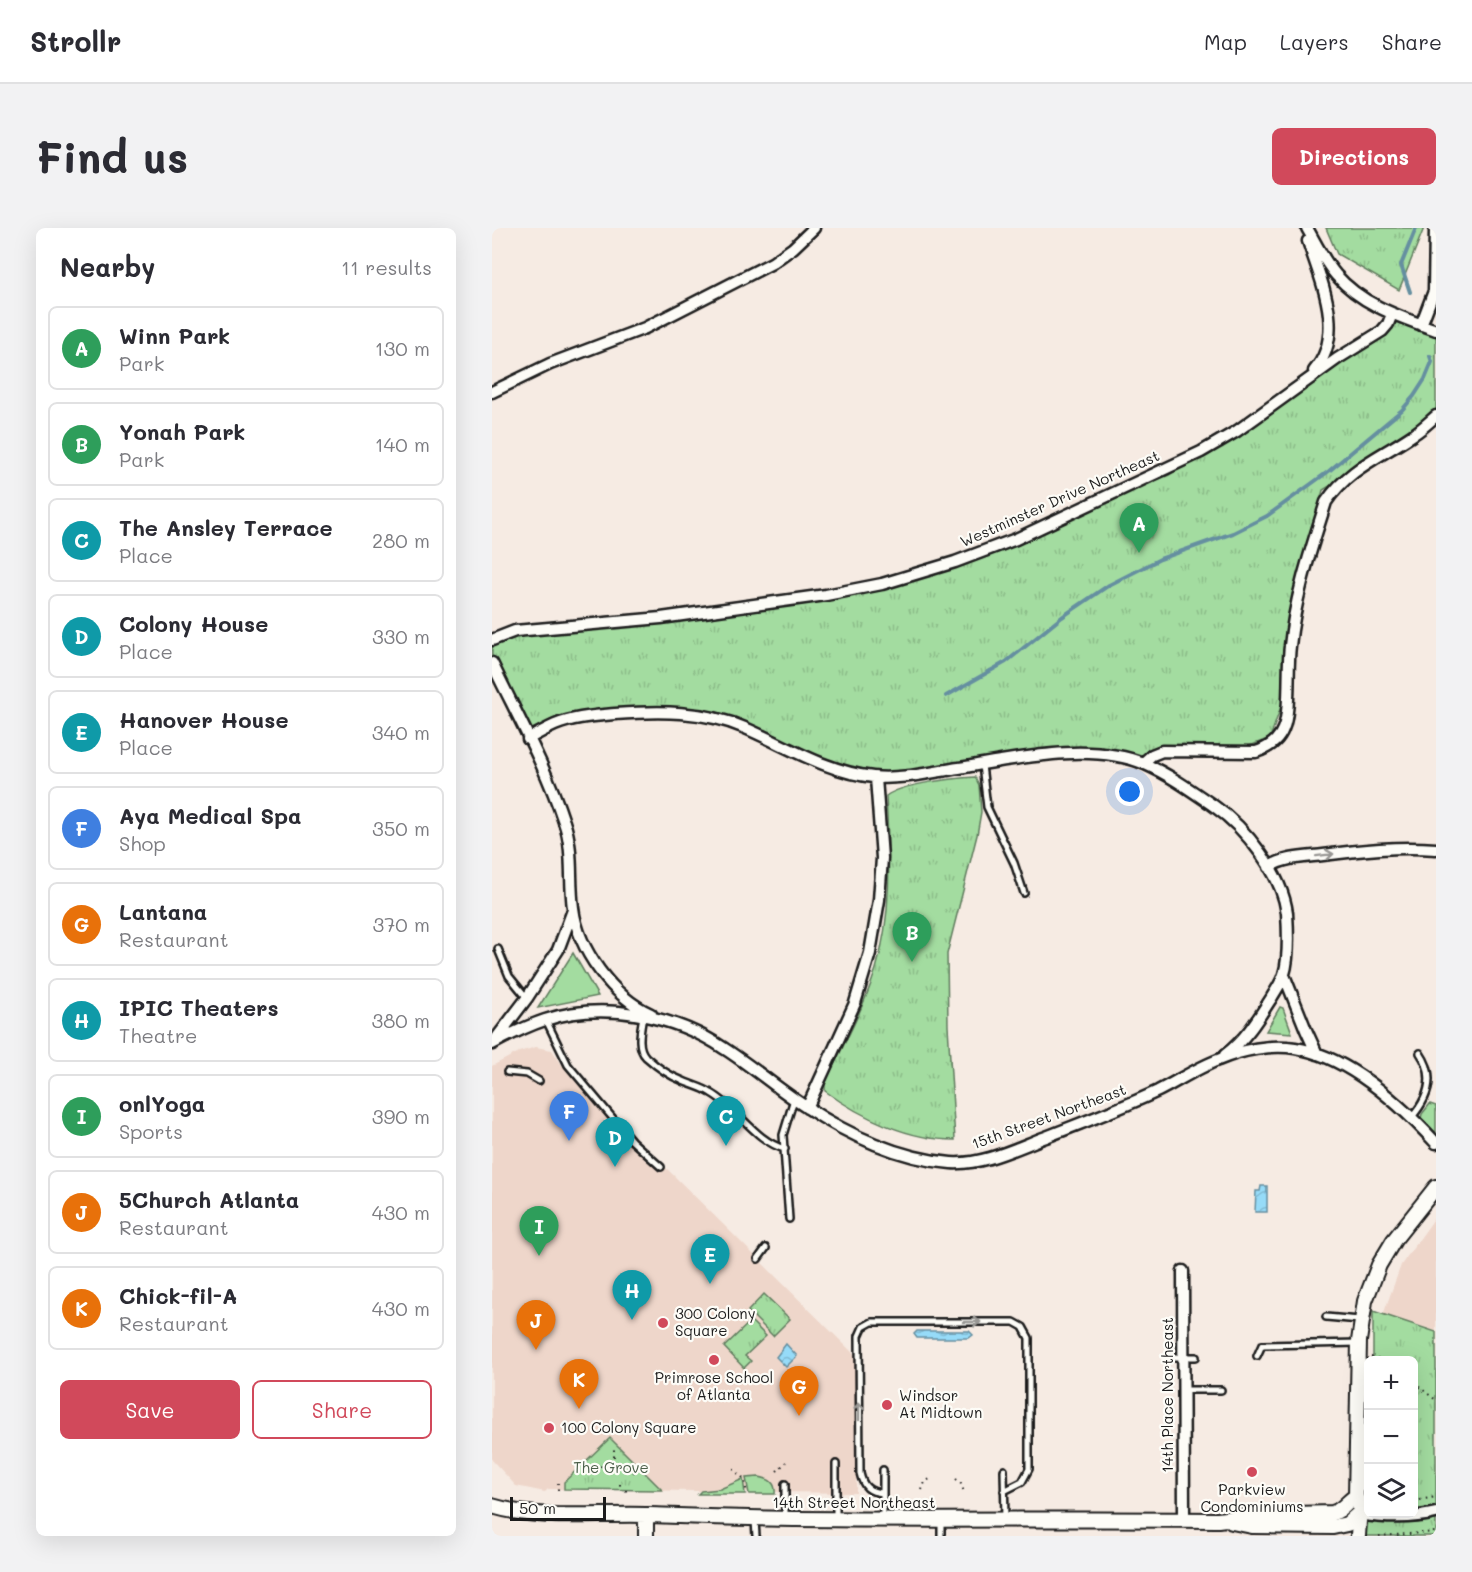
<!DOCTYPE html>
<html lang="en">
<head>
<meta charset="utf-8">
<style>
	:root { --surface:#fff; --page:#f2f2f3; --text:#2b2b33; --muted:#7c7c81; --line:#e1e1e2; --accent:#d1495b }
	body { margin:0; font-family:Mali,sans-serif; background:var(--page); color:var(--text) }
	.controls { position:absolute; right:18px; bottom:18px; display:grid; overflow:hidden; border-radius:9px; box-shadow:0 6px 24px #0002 }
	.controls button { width:54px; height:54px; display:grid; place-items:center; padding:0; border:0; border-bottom:2px solid var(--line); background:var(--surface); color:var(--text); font:30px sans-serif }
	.scale { position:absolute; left:18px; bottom:15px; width:96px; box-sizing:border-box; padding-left:6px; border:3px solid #1c1c1c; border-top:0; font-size:16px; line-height:21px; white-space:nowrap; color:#1c1c1c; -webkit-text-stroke:4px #fdfcf7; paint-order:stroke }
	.you { position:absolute; left:638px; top:564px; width:21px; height:21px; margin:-15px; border:4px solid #fff; border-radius:50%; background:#1a73e8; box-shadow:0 0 0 9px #1a73e833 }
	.badge { display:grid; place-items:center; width:39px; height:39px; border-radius:50%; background:var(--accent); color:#fff; font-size:20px; font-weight:700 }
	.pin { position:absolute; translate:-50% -50px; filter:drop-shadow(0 2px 3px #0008) }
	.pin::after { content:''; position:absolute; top:32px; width:21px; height:18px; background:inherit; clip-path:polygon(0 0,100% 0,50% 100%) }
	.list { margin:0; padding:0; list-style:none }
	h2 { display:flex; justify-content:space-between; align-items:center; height:78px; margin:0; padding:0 24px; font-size:26px }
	h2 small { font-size:20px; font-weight:400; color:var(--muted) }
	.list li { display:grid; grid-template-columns:39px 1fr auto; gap:18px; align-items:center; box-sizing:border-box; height:84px; margin:0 12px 12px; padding:0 12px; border:2px solid var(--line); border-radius:9px }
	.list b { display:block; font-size:22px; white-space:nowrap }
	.list p { margin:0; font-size:20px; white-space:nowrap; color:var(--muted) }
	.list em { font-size:20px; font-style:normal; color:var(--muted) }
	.actions { display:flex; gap:12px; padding:18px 24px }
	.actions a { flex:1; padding:14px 0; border:2px solid var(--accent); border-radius:9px; text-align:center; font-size:21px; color:var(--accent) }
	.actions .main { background:var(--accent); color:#fff }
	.icon { flex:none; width:33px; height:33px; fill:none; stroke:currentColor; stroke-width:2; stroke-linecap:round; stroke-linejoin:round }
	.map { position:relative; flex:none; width:944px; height:1308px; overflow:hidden; border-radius:9px }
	header { display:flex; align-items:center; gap:36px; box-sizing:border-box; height:84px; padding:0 30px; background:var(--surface); border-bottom:2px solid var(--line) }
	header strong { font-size:28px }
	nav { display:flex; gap:33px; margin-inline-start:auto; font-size:21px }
	.intro { display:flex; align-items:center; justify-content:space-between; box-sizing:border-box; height:144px; padding:0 36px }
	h1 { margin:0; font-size:42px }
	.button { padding:15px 27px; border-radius:9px; background:var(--accent); color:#fff; font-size:21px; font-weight:700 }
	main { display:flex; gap:36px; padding:0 36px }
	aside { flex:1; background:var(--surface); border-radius:9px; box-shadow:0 6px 24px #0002 }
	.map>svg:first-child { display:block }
	.built { fill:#eed6ca }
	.green { fill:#a3dca0; stroke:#607c5e; stroke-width:1.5 }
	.park { fill:url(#park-tufts); stroke:#607c5e; stroke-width:1.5 }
	.water { fill:url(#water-waves); stroke:#658fa0; stroke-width:1.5 }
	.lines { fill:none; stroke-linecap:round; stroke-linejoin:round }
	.stream { stroke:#658fa0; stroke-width:4 }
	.lane-casing { stroke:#1c1c1c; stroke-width:10 }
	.street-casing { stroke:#1c1c1c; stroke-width:15 }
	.secondary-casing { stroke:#1c1c1c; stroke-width:18 }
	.path { stroke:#1c1c1c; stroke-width:2; stroke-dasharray:1.5 4.5; stroke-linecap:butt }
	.lane { stroke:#fdfcf7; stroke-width:5 }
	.street { stroke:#fdfcf7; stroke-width:10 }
	.secondary { stroke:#fdfcf7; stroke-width:14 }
	.oneway { stroke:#989794 }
	.poi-dot { fill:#d1495b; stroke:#fdfcf7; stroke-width:2 }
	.labels { text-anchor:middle; stroke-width:4.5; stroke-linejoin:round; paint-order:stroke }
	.street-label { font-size:15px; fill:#1c1c1c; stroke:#fdfcf7 }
	.poi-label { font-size:15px; fill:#1c1c1c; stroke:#fdfcf7; text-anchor:start }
	.park-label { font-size:15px; fill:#4b5f4a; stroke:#fdfcf7 }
</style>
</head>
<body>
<header>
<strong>Strollr</strong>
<nav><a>Map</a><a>Layers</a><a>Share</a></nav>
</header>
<div class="intro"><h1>Find us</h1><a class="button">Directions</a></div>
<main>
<aside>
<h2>Nearby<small>11 results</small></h2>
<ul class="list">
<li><span class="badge" style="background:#2e9e5b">A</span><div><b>Winn Park</b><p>Park</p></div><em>130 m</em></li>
<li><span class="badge" style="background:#2e9e5b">B</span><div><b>Yonah Park</b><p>Park</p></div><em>140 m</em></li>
<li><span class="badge" style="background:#0f9aa8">C</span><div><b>The Ansley Terrace</b><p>Place</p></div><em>280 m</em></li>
<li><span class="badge" style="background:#0f9aa8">D</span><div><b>Colony House</b><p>Place</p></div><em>330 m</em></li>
<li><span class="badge" style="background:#0f9aa8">E</span><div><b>Hanover House</b><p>Place</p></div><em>340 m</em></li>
<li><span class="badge" style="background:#3f7fe0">F</span><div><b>Aya Medical Spa</b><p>Shop</p></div><em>350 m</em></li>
<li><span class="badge" style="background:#e8710a">G</span><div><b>Lantana</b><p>Restaurant</p></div><em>370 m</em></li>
<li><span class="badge" style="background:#0f9aa8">H</span><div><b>IPIC Theaters</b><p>Theatre</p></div><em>380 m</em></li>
<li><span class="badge" style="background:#2e9e5b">I</span><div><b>onlYoga</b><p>Sports</p></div><em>390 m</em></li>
<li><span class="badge" style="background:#e8710a">J</span><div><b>5Church Atlanta</b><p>Restaurant</p></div><em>430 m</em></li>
<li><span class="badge" style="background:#e8710a">K</span><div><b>Chick-fil-A</b><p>Restaurant</p></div><em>430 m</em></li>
</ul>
<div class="actions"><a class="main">Save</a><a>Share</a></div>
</aside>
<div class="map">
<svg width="944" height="1308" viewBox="0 0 944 1308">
	<defs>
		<pattern id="park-tufts" width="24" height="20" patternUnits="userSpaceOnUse" patternTransform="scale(1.5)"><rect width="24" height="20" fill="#a3dca0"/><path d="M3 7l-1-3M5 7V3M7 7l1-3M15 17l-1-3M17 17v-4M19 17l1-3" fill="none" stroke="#8cbc89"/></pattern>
		<pattern id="water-waves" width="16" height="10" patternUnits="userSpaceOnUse" patternTransform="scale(1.5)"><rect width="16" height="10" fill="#96dbf8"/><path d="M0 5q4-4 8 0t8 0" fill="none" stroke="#81bbd4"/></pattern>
	</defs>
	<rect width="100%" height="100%" fill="#f6ebe3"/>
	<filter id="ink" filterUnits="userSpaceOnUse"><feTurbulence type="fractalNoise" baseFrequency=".0167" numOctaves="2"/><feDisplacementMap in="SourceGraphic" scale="12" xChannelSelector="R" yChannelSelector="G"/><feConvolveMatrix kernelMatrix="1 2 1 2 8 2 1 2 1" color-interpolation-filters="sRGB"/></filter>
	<g filter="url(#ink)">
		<path class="built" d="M44 819 60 822 70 837 365 1129 364 1265 56 1261 53 1264 24 1258 0 1232V838L27 824Z
			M944 988V1103L891 1087 909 1037Z"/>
		<path class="green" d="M81 725 106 768 46 780Z
			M788 779 791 780 800 805 774 803Z
			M938 876 944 878V905L929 890 930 886Z
			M267 1249C278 1251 284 1255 283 1266H257L254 1250Z
			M251 1251 253 1266H206L209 1263 228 1261Z"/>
		<path class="park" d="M834 0H932L907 62 845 26Z
			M901 90 944 108V194L831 262 802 376 793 467 778 510 740 525 554 530 381 549 305 521 200 487 113 492 28 507 0 436V417L23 407 371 363 511 314 677 247 801 166Z
			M483 549 487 557 489 584 485 607 455 726 456 798 463 912C417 912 370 890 333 863V854C351 819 372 779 384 741 401 685 397 626 394 568 409 556 463 550 483 549Z
			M272 1066 298 1091 281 1108 256 1083Z
			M881 1083 944 1104V1308H858L860 1289 922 1286V1132H881Z
			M259 1093 274 1108 253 1128 259 1133 252 1140 232 1119Z
			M118 1210 170 1262 72 1261V1254Z"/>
		<path class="water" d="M769 958H775V984H763L764 963H768Z
			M425 1103H477L481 1107 477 1110H425L422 1106Z
			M294 1116 305 1128 294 1139 284 1129Z"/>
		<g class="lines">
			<path class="stream" d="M918 64 909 37 924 0
				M454 468 514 434 570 389 617 357 668 331 741 305 775 288 837 243 910 182 922 168 933 151 940 134 938 128"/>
			<g class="lane-casing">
				<path id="lane" d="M490 537 495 579 522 635 532 665
					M6 721 17 748 35 770
					M151 788C149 801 144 819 154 829 163 837 178 848 189 852 199 857 210 859 219 865 246 880 263 913 293 921
					M54 792 76 837 140 913 169 939
					M15 844 35 846 47 853
					M919 890C937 870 944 848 928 825
					M297 991 291 907 302 871
					M266 1031 274 1020
					M834 1089 868 1092
					M765 1128 770 1117 867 1115
					M680 1129H704
					M692 1162H729
					M344 1236V1290
					M391 1242V1290
					M512 1242 513 1291
					M293 1256V1291
					M391 1265C377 1264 371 1259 368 1245L367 1108 371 1099 380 1094H522L531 1099 537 1110V1241L530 1254 512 1263
					M263 1292 264 1308
					M449 1293V1308"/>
			</g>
			<g class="street-casing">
				<path id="street" d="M815 0C824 16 832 33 844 47 870 77 908 89 944 102
					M816 13C829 53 854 106 822 143
					M929 97 942 63 943 0
					M0 164 58 136 153 100 280 35 301 20 322 0
					M0 412 23 403 169 390 334 367 390 356 463 334 524 311 709 224 745 203 845 131 890 103 896 96 900 86
					M0 435C25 487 54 539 72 594 82 622 77 651 81 680 86 722 121 769 159 786
					M36 511C45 506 54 501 63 497 82 489 103 488 123 486 167 483 212 482 253 500 295 518 335 544 381 549 409 552 439 544 467 540 522 531 599 513 653 536 678 547 700 563 722 578 754 600 790 646 795 685 796 701 797 731 792 746 790 754 784 762 780 769 766 791 754 811 733 827
					M651 535 660 527 670 523 764 524C776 520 786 514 791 501 799 483 795 440 798 418 803 368 819 322 834 274 858 239 889 229 922 206 930 201 937 194 944 188
					M777 639C793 629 813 629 831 627 869 622 906 618 944 621
					M792 747 814 802 825 826
					M3 812 35 770 66 722 81 682
					M0 816C17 807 35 798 53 792 111 773 183 787 233 821 261 839 286 861 314 879 356 907 408 931 459 935 492 937 524 920 554 909 592 894 630 880 666 863 686 853 705 840 726 832 749 822 779 816 803 820 856 828 909 877 944 915
					M315 880 363 775 378 725 387 672 390 630 384 550
					M691 1043 692 1291
					M866 1286C891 1290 919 1291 944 1285"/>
			</g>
			<g class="secondary-casing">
				<path id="secondary" d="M0 1278C50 1293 106 1285 158 1287 347 1295 537 1290 726 1292L765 1287 840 1285C851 1283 855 1273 864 1268
					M740 1294 760 1298 841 1299 855 1296 866 1286
					M154 1308V1287
					M866 1308 868 1278 864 1268 867 1113 873 1073 887 1037 902 1012 944 959"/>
			</g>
			<path class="path" d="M879 1129 898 1132
				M922 1155 944 1172
				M122 1229V1217
				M132 1234V1237
				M109 1239V1235
				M241 1241 252 1251 255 1266
				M285 1243 294 1234
				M141 1244H143
				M464 1251 469 1256 472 1264
				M128 1256V1259
				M66 1262V1255
				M134 1262V1264
				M430 1262 433 1254 438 1251
				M922 1273 944 1269
				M887 1308 944 1304"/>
			<use href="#lane" class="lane"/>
			<use href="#street" class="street"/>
			<use href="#secondary" class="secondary"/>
		</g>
		<defs><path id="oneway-shaft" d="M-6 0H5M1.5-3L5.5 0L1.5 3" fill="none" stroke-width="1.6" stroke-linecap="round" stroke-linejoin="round" transform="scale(1.5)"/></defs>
		<g class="oneway">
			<use href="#oneway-shaft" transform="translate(833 627) rotate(-7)"/>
			<use href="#oneway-shaft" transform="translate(480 1094)"/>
			<use href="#oneway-shaft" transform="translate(367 1183) rotate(-90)"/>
		</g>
	</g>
	<g class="poi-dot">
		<circle cx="171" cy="1095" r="6"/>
		<circle cx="222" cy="1132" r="6"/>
		<circle cx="395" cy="1177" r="6"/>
		<circle cx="57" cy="1200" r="6"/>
		<circle cx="760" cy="1244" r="6"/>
	</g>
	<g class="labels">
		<g class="street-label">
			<text transform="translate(568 271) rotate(-24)" y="5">Westminster Drive Northeast</text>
			<text transform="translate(557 889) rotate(-20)" y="5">15th Street Northeast</text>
			<text transform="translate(676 1167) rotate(-90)" y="5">14th Place Northeast</text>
			<text x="362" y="1280">14th Street Northeast</text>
		</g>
		<g class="poi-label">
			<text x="183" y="1091">300 Colony<tspan x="183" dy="17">Square</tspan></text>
			<text x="222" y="1155" text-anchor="middle">Primrose School<tspan x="222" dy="17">of Atlanta</tspan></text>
			<text x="407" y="1173">Windsor<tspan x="407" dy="17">At Midtown</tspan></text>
			<text x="69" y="1205">100 Colony Square</text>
			<text x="760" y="1267" text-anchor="middle">Parkview<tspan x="760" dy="17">Condominiums</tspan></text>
		</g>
		<g class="park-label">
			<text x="119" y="1245">The Grove</text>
		</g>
	</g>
</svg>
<div class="controls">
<button>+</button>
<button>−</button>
<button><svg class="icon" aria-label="layers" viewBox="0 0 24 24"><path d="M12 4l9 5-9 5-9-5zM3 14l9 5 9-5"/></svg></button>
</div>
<div class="scale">50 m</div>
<div class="you"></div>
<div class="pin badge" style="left:647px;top:325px;background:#2e9e5b">A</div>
<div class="pin badge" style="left:420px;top:734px;background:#2e9e5b">B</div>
<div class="pin badge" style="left:234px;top:918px;background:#0f9aa8">C</div>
<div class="pin badge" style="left:123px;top:939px;background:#0f9aa8">D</div>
<div class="pin badge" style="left:218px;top:1056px;background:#0f9aa8">E</div>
<div class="pin badge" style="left:77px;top:913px;background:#3f7fe0">F</div>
<div class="pin badge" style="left:307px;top:1188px;background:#e8710a">G</div>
<div class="pin badge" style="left:140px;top:1092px;background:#0f9aa8">H</div>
<div class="pin badge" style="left:47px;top:1028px;background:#2e9e5b">I</div>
<div class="pin badge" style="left:44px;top:1122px;background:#e8710a">J</div>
<div class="pin badge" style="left:87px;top:1181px;background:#e8710a">K</div>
</div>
</main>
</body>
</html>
